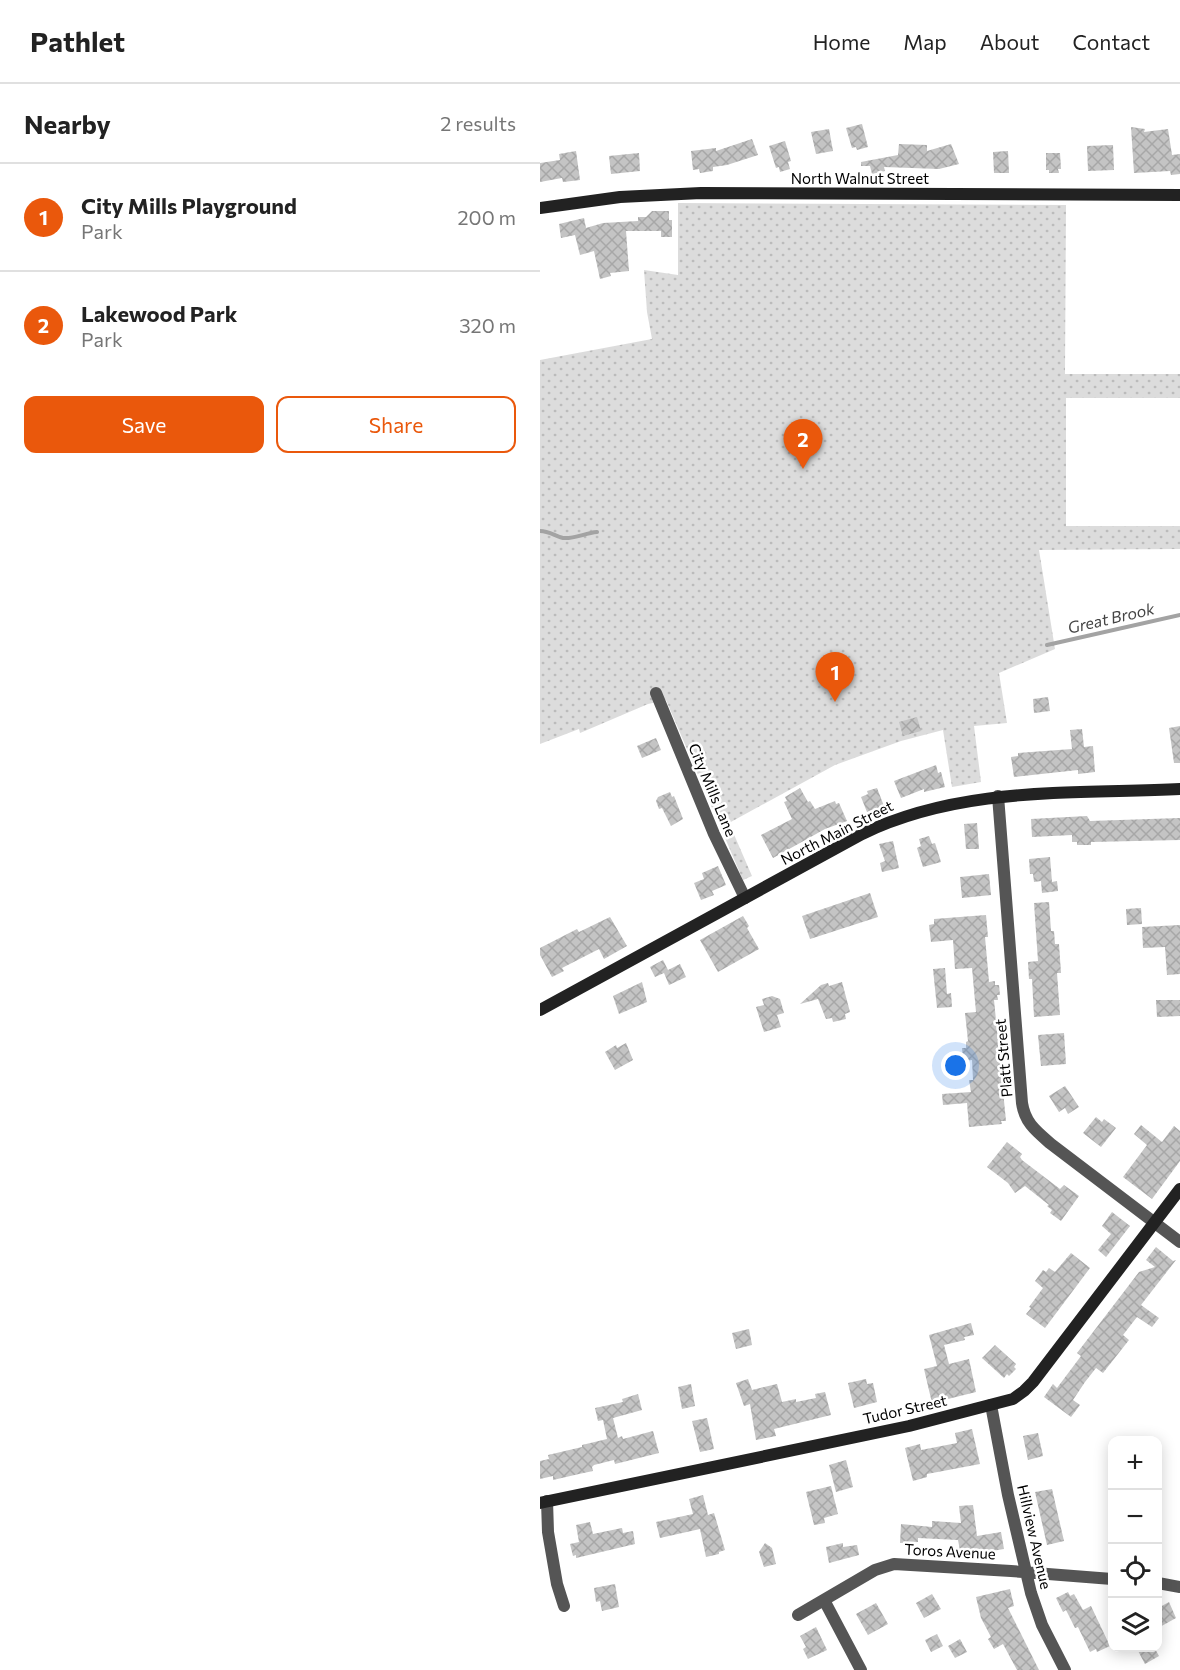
<!DOCTYPE html>
<html lang="en">
<head>
<meta charset="utf-8">
<style>
	:root { --surface:#fff; --page:#f6f6f6; --text:#222; --muted:#767676; --line:#e0e0e0; --accent:#ea580c }
	body { margin:0; font-family:Commissioner,sans-serif; background:var(--page); color:var(--text) }
	.controls { position:absolute; right:18px; bottom:18px; display:grid; overflow:hidden; border-radius:12px; box-shadow:0 3px 15px #0003 }
	.controls button { width:54px; height:54px; display:grid; place-items:center; padding:0; border:0; border-bottom:2px solid var(--line); background:var(--surface); color:var(--text); font:30px sans-serif }
	.you { position:absolute; left:416px; top:982px; width:21px; height:21px; margin:-15px; border:4px solid #fff; border-radius:50%; background:#1a73e8; box-shadow:0 0 0 9px #1a73e833 }
	.badge { display:grid; place-items:center; width:39px; height:39px; border-radius:50%; background:var(--accent); color:#fff; font-size:20px; font-weight:700 }
	.pin { position:absolute; translate:-50% -50px; filter:drop-shadow(0 2px 3px #0008) }
	.pin::after { content:''; position:absolute; top:32px; width:21px; height:18px; background:inherit; clip-path:polygon(0 0,100% 0,50% 100%) }
	.list { margin:0; padding:0; list-style:none }
	h2 { display:flex; justify-content:space-between; align-items:center; height:78px; margin:0; padding:0 24px; font-size:26px }
	h2 small { font-size:20px; font-weight:400; color:var(--muted) }
	.list li { display:grid; grid-template-columns:39px 1fr auto; gap:18px; align-items:center; box-sizing:border-box; height:108px; padding:0 24px; border-top:2px solid var(--line) }
	.list b { display:block; font-size:22px; white-space:nowrap }
	.list p { margin:0; font-size:20px; white-space:nowrap; color:var(--muted) }
	.list em { font-size:20px; font-style:normal; color:var(--muted) }
	.actions { display:flex; gap:12px; padding:18px 24px }
	.actions a { flex:1; padding:14px 0; border:2px solid var(--accent); border-radius:12px; text-align:center; font-size:21px; color:var(--accent) }
	.actions .main { background:var(--accent); color:#fff }
	.icon { flex:none; width:33px; height:33px; fill:none; stroke:currentColor; stroke-width:2; stroke-linecap:round; stroke-linejoin:round }
	.map { position:relative; flex:none; width:640px; height:1586px; overflow:hidden }
	header { display:flex; align-items:center; gap:36px; box-sizing:border-box; height:84px; padding:0 30px; background:var(--surface); border-bottom:2px solid var(--line) }
	header strong { font-size:28px }
	nav { display:flex; gap:33px; margin-inline-start:auto; font-size:21px }
	main { display:flex }
	aside { flex:1; background:var(--surface) }
	.map>svg:first-child { display:block }
	.park { fill:url(#park-dots) }
	.lines { fill:none; stroke-linecap:round; stroke-linejoin:round }
	.stream { stroke:#a3a3a3; stroke-width:4 }
	.building { fill:url(#building-cross-hatch) }
	.street { stroke:#555; stroke-width:12 }
	.secondary { stroke:#222; stroke-width:12 }
	.labels { text-anchor:middle; stroke-width:5; stroke-linejoin:round; paint-order:stroke }
	.street-label { font-size:15px; fill:#000; stroke:#fff }
	.water-label { font-size:16px; font-style:italic; fill:#444; stroke:#fff }
</style>
</head>
<body>
<header>
<strong>Pathlet</strong>
<nav><a>Home</a><a>Map</a><a>About</a><a>Contact</a></nav>
</header>
<main>
<aside>
<h2>Nearby<small>2 results</small></h2>
<ul class="list">
<li><span class="badge">1</span><div><b>City Mills Playground</b><p>Park</p></div><em>200 m</em></li>
<li><span class="badge">2</span><div><b>Lakewood Park</b><p>Park</p></div><em>320 m</em></li>
</ul>
<div class="actions"><a class="main">Save</a><a>Share</a></div>
</aside>
<div class="map">
<svg width="640" height="1586" viewBox="0 0 640 1586">
	<defs>
		<pattern id="park-dots" width="8" height="8" patternUnits="userSpaceOnUse" patternTransform="scale(1.5)"><rect width="8" height="8" fill="#dcdcdc"/><path d="M2 2h.1M6 6h.1" fill="none" stroke="#bbb" stroke-width="1.8" stroke-linecap="round"/></pattern>
		<pattern id="building-cross-hatch" width="8" height="8" patternUnits="userSpaceOnUse" patternTransform="scale(1.5)"><rect width="8" height="8" fill="#c4c4c4"/><path d="M0 0l8 8M0 8l8-8" fill="none" stroke="#a7a7a7"/></pattern>
	</defs>
	<rect width="100%" height="100%" fill="#fff"/>
	<path class="park" d="M138 119 526 121 525 290H640V314H526V442H640V465L499 466 515 565 459 589 467 639 434 642 441 698 412 703 403 646 361 657 295 681 189 739 212 792 203 796 126 616 108 620 40 649 39 645 0 660V276L112 255 107 228 104 186 138 191Z"/>
	<g class="lines">
		<path class="stream" d="M0 447C9 447 15 452 23 454 35 455 45 449 57 448
			M507 561 640 531"/>
	</g>
	<path class="building" d="M322 40 328 63 317 66 316 63 312 64 306 44Z
		M591 43 605 45 604 48 628 45 632 71 640 70V90L631 91 630 87 594 89Z
		M289 45 293 67 276 70 271 48Z
		M212 55 218 71 187 81 173 83V87L160 89 159 85 153 86 151 67 176 64V67Z
		M245 57 251 77 248 78 250 85 240 88 239 83 236 84 229 62Z
		M359 60 387 61V67L411 60 419 80 399 85 344 83 345 87 332 90 330 82H321V78L358 71Z
		M573 61 574 86 548 87 547 62Z
		M36 67 40 96 23 98 22 94 0 98V79L20 76 19 70Z
		M468 67 469 89H454L453 68Z
		M99 69 100 87 71 90 69 72Z
		M506 69H520L521 85H518L519 89H509V86H506Z
		M112 127H129V136H132V153H121V147H86L89 187 70 189 71 192 60 195 54 167 40 171 35 151 21 154 19 140 44 134 46 144 63 139 98 137V133H106Z
		M508 613 510 627 494 629 493 615Z
		M377 633 381 647 363 652 359 638Z
		M640 642V679H634L629 644Z
		M542 645 544 663 553 662 555 688 538 690V686L474 693 471 673 478 672V669L532 665 530 646Z
		M116 654 121 666 102 674 97 662Z
		M396 681 398 689 401 688 405 703 384 708V705L361 714 354 697Z
		M260 704 268 718 270 717 275 725 295 717 296 720 299 719 307 737 285 745 233 774 221 751 252 735 244 718 247 717 245 713Z
		M337 704 344 722 327 728 321 713 328 710 327 707Z
		M130 708 132 713 134 712 143 735 131 742 122 724 119 725 116 717 118 713Z
		M547 732 550 737 640 734V756L551 758V761H537V758H532V751L492 753 491 735Z
		M437 739 439 765H426L424 740Z
		M389 752 392 760 395 759 401 778 383 783 377 764 381 762 379 755Z
		M353 757 359 784 342 788 340 779 345 777 339 760Z
		M510 773 512 798 517 797 518 807 502 809 501 797 494 798 493 790H490L489 775Z
		M178 782 186 801 172 807 174 811 161 816 154 799 164 795 162 789Z
		M449 790 451 811 422 814 420 793Z
		M330 809 338 833 270 855 262 832Z
		M509 818 511 847H514L515 860H519L521 889H517L520 931 494 933 492 895H489L488 878 498 877 494 819Z
		M601 824 602 840 587 841 586 825Z
		M446 831 448 853H445L449 898 455 897V901H459L460 911H457L458 916H454L466 1037H461L462 1040 429 1043 427 1019 403 1021 402 1010 431 1008 429 996H433L432 976 423 977 422 964H426V958L428 957 425 929 436 928 432 884 415 885 413 856 391 858 389 841 394 840V835Z
		M203 832 209 842 207 844 219 865 178 888 160 856Z
		M70 833 87 862 64 875 59 865 22 884 24 887 12 893 0 871V864L37 845 39 848Z
		M640 841V890L627 891 625 863 603 864 602 843Z
		M123 876 128 886 140 880 146 893 129 901 124 889 115 893 110 883Z
		M405 884 407 910 411 909 412 923 397 924 393 885Z
		M102 898 107 918 79 930 73 912Z
		M302 898 310 928 305 930 306 935 293 938 292 934 286 935 278 915 260 920 281 901 288 899 289 902Z
		M232 912 240 915 244 929 237 931 241 943 224 948 216 923 224 921 222 915Z
		M616 916H640V932L617 933Z
		M524 949 526 980 501 982 498 951Z
		M86 959 93 976 75 986 65 968 76 961 77 964Z
		M525 1002 539 1023 528 1030 525 1024 519 1028 509 1012Z
		M556 1033 562 1038 564 1035 576 1044 561 1063 543 1049Z
		M601 1041 622 1058 634 1042 640 1047V1077L612 1115 583 1093 607 1061 594 1050Z
		M467 1058 482 1070 480 1073 482 1076 520 1105 524 1101 539 1112 521 1137 510 1129 512 1126 507 1122 509 1121 485 1102 475 1109 468 1099 447 1083Z
		M572 1128 590 1142 566 1173 558 1166 571 1150 562 1142Z
		M616 1163 633 1177 636 1176 601 1221 619 1234 612 1243 597 1233 583 1251 589 1256 563 1289 556 1284 545 1298 533 1316 540 1321 531 1333 504 1313 513 1300 517 1304 541 1272 537 1269 599 1188 615 1183 606 1176Z
		M531 1169 550 1184 505 1244 486 1230 491 1224 489 1223 503 1204 495 1197 503 1186 506 1188 509 1184 515 1188Z
		M431 1239 434 1251 424 1253 425 1256 404 1261 409 1280 429 1275 436 1308 392 1319 384 1285 397 1282 389 1251Z
		M209 1245 212 1261 196 1265 192 1249Z
		M455 1261 476 1280 474 1283 476 1285 469 1292 467 1290 464 1294 442 1274Z
		M208 1295 212 1306 237 1300 242 1318 256 1315V1318L276 1314 275 1310 285 1308 291 1331 234 1345 236 1352 216 1356 210 1320 204 1322 196 1299Z
		M326 1295 327 1300 333 1299 337 1318 314 1324 308 1299Z
		M151 1300 155 1322 142 1325 138 1303Z
		M98 1310 102 1326 73 1334 78 1354 82 1352 83 1355 113 1347 119 1369 75 1380 74 1376 54 1381 52 1383 53 1387 39 1390 13 1396V1392L0 1395V1377L9 1375 8 1371 42 1363V1361L67 1355 63 1336 58 1337 55 1324 83 1318 82 1315Z
		M167 1334 174 1365 160 1368 152 1337Z
		M432 1345 440 1380 387 1390V1393L373 1397 365 1364 380 1360 381 1366 417 1359 415 1349Z
		M498 1349 503 1372 488 1376 483 1352Z
		M306 1376 313 1403 296 1408 289 1381Z
		M291 1402 298 1430 284 1434 285 1439 274 1441 266 1408Z
		M512 1405 524 1457 507 1461 495 1408Z
		M163 1411 168 1431 174 1429 185 1466 179 1468V1470L166 1473 160 1445 120 1454 116 1438 153 1430 149 1415Z
		M433 1421 437 1452 461 1448 464 1465 421 1472 418 1456 378 1454V1458L360 1459 361 1440 392 1443V1437L421 1439 419 1422Z
		M50 1438 53 1450 82 1444 83 1449 93 1447 95 1460 36 1474V1471L33 1472 30 1460 39 1458 36 1441Z
		M225 1459 232 1464 236 1480 224 1483 219 1468Z
		M303 1459V1463L317 1461 319 1471 289 1479 286 1463Z
		M75 1500 79 1523 62 1527 60 1517 56 1518 54 1504Z
		M470 1505 474 1522 468 1524 499 1586H477L463 1560 454 1565 448 1555 451 1553 441 1534 436 1513Z
		M528 1508 530 1512 534 1510 543 1526 551 1522 570 1562 557 1568 556 1565 550 1568 538 1543 535 1544 526 1526 523 1528 516 1514Z
		M392 1510 401 1525 384 1534 376 1519Z
		M629 1518 636 1534 618 1544V1524Z
		M336 1519 348 1540 328 1551 316 1530Z
		M276 1543 287 1566 268 1575 263 1565 266 1563 260 1552Z
		M397 1550 403 1562 391 1568 385 1556Z
		M420 1555 427 1568 415 1574 408 1562Z
		M596 1563H614L619 1572 605 1580Z"/>
	<g class="lines">
		<path class="street" d="M116 609 174 750 205 814
			M458 712 482 1019C485 1039 496 1047 511 1060L640 1158
			M451 1321 468 1411 491 1509 502 1541 525 1586
			M7 1417 8 1448 17 1500 24 1522
			M618 1499 640 1503
			M284 1516 321 1586
			M258 1531 335 1486 354 1480 471 1487 572 1495"/>
		<path class="secondary" d="M0 124 80 113 161 109 640 111
			M0 926 322 750C421 702 533 710 640 705
			M0 1419 369 1342 473 1315 484 1307 493 1298 640 1105"/>
	</g>
	<g class="labels">
		<g class="street-label">
			<text x="320" y="100">North Walnut Street</text>
			<text transform="translate(172 706) rotate(67)" y="5">City Mills Lane</text>
			<text transform="translate(297 749) rotate(-27)" y="5">North Main Street</text>
			<text transform="translate(464 974) rotate(-95)" y="5">Platt Street</text>
			<text transform="translate(365 1326) rotate(-13)" y="5">Tudor Street</text>
			<text transform="translate(494 1453) rotate(77)" y="5">Hillview Avenue</text>
			<text transform="translate(410 1468) rotate(3)" y="5">Toros Avenue</text>
		</g>
		<g class="water-label">
			<text transform="translate(571 534) rotate(-13)" y="6">Great Brook</text>
		</g>
	</g>
</svg>
<div class="controls">
<button>+</button>
<button>−</button>
<button><svg class="icon" aria-label="locate" viewBox="0 0 24 24"><circle cx="12" cy="12" r="6"/><path d="M12 2v4M12 18v4M2 12h4M18 12h4"/></svg></button>
<button><svg class="icon" aria-label="layers" viewBox="0 0 24 24"><path d="M12 4l9 5-9 5-9-5zM3 14l9 5 9-5"/></svg></button>
</div>
<div class="you"></div>
<div class="pin badge" style="left:295px;top:618px">1</div>
<div class="pin badge" style="left:263px;top:385px">2</div>
</div>
</main>
</body>
</html>
